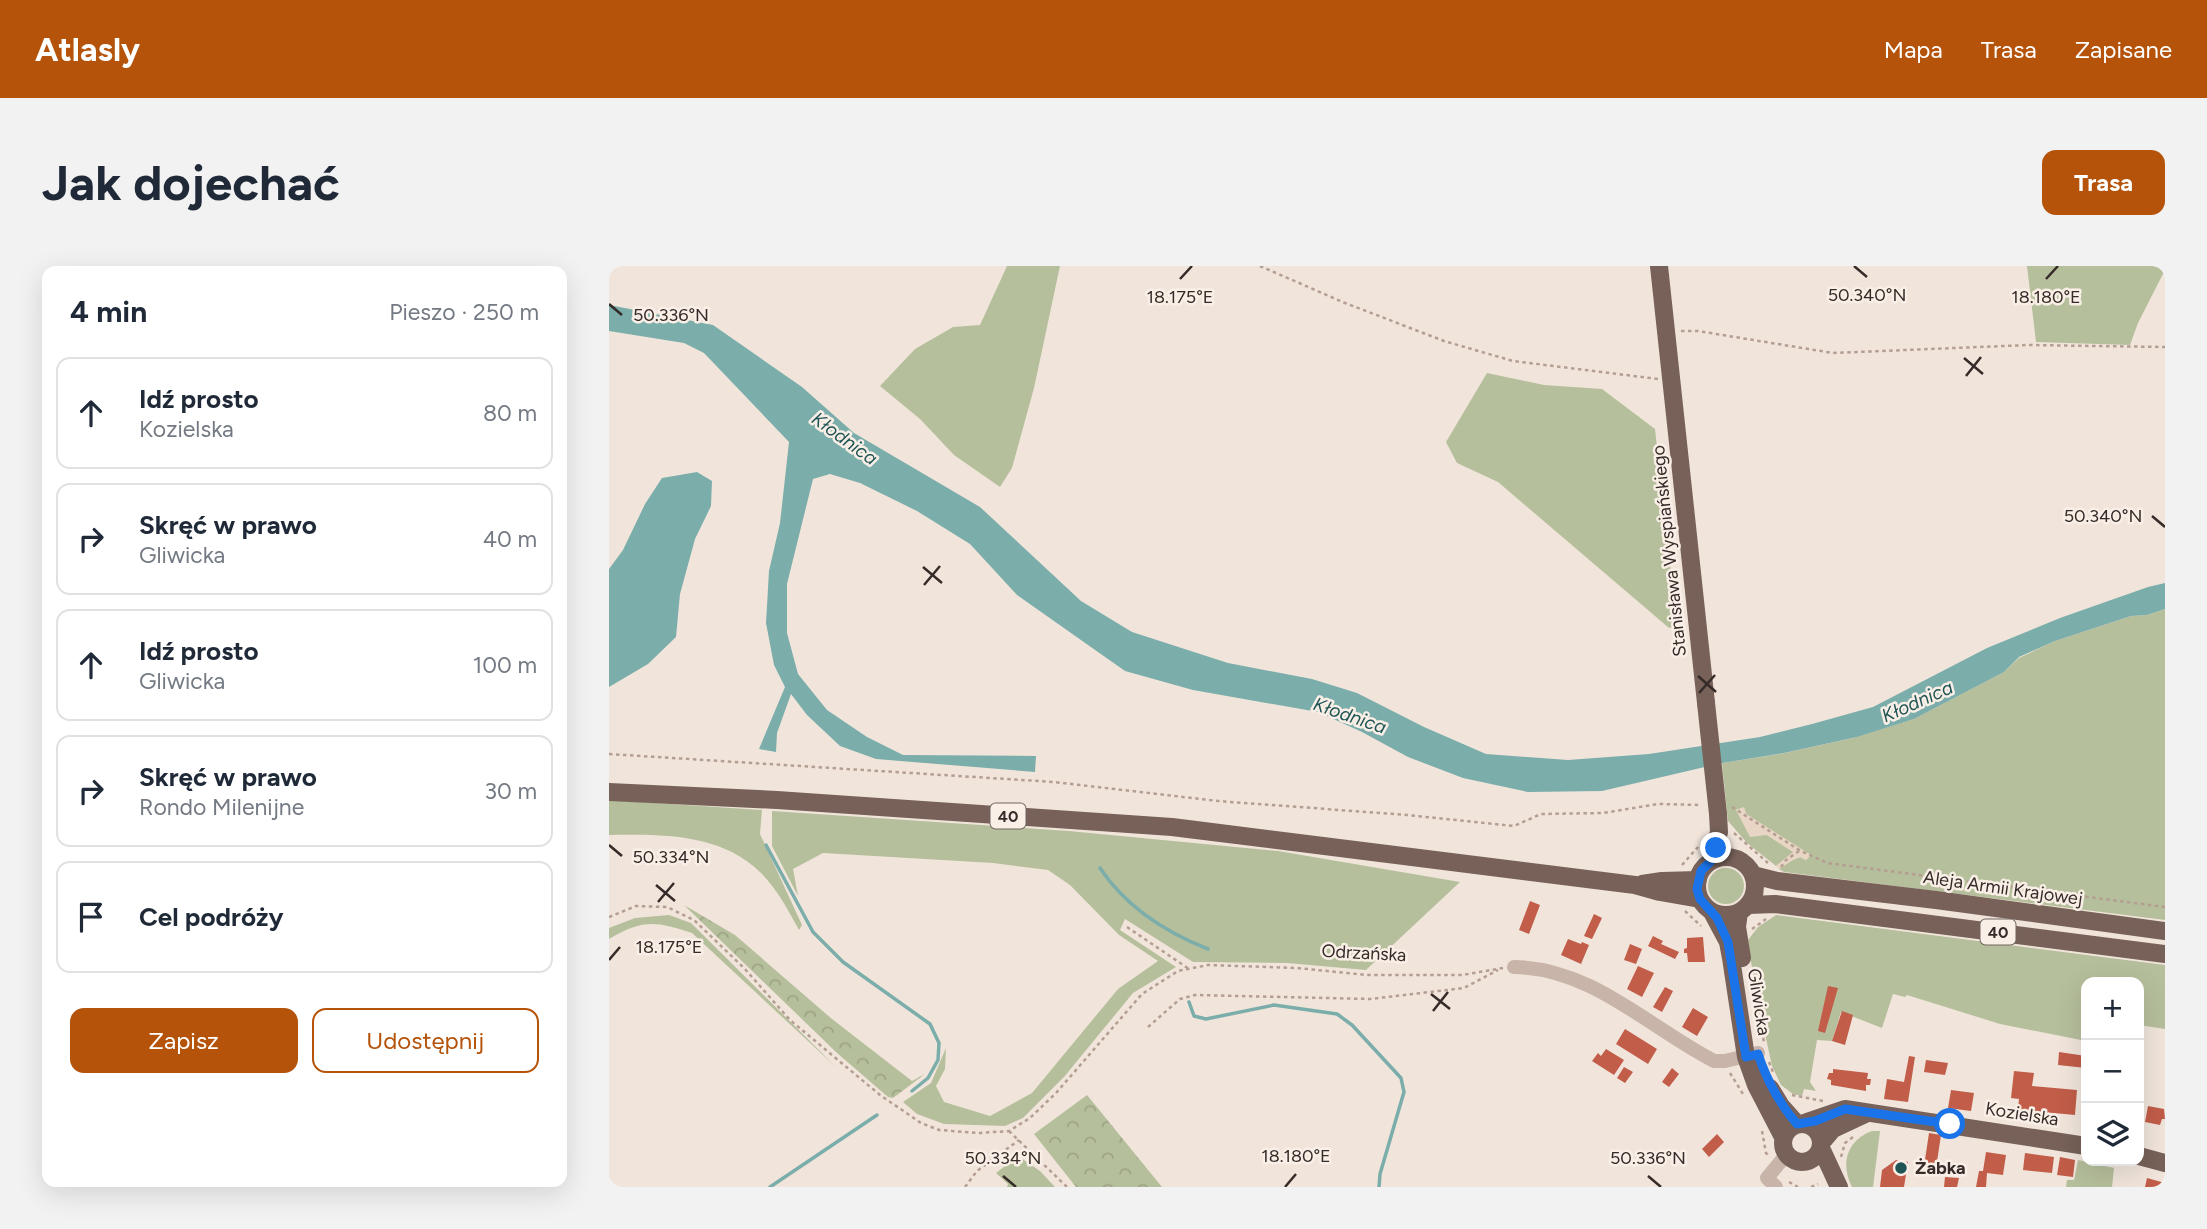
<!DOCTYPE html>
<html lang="pl">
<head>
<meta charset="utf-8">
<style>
	:root { --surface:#fff; --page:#f2f2f3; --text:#1f2937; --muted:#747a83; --line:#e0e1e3; --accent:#b45309 }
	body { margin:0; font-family:Figtree,sans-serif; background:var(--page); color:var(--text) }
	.controls { position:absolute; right:21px; bottom:21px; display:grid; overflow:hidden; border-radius:14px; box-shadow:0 7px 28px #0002 }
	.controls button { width:63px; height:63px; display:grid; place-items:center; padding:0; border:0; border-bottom:2px solid var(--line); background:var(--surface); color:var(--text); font:35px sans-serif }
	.stop { position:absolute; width:21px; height:21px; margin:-16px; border:5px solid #1a73e8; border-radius:50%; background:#fff }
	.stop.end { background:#1a73e8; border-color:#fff; box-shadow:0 2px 7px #0008 }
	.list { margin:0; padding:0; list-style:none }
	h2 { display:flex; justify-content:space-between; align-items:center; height:91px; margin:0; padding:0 28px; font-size:30px }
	h2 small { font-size:23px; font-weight:400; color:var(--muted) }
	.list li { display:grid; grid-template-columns:46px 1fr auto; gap:21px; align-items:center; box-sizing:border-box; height:112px; margin:0 14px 14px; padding:0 14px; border:2px solid var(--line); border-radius:14px }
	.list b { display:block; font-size:26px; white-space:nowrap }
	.list p { margin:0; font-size:23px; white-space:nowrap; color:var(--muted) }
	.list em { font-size:23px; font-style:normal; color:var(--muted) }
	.actions { display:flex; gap:14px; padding:21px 28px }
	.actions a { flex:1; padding:16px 0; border:2px solid var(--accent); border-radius:14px; text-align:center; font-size:24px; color:var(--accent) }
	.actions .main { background:var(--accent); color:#fff }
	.icon { flex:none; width:38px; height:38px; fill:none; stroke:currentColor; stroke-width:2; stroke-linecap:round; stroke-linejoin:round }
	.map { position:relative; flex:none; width:1556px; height:921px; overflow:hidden; border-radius:14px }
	header { display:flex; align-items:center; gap:42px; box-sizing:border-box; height:98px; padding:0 35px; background:var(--accent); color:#fff }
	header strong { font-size:33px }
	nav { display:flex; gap:38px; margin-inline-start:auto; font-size:24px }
	.intro { display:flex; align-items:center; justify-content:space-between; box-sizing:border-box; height:168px; padding:0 42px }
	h1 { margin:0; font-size:49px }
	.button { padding:18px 32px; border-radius:14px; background:var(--accent); color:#fff; font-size:24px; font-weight:700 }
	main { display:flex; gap:42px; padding:0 42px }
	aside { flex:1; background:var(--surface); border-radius:14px; box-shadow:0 7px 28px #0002 }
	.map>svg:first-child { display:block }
	.grass { fill:#b6bf9c }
	.forest { fill:url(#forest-crowns) }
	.plaza { fill:#e8d5c3 }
	.water { fill:#7badab }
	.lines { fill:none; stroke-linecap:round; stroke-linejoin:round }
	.stream { stroke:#7badab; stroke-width:3.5 }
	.building { fill:#c15d49 }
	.path { stroke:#b49e92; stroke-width:2.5; stroke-dasharray:3.5 3.5; stroke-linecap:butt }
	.minor { stroke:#c8b4a8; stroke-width:14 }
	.major { stroke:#776159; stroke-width:18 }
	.major-bridge { stroke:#776159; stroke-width:18 }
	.route { stroke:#1a73e8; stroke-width:9 }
	.ticks { fill:none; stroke:#352b28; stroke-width:2.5 }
	.poi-dot { fill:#1f5555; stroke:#f9efe7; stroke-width:2.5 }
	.labels { text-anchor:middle; stroke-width:5; stroke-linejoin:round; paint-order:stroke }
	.shield { fill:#f9efe7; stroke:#706661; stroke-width:2 }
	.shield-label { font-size:16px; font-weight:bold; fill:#352b28 }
	.street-label { font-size:18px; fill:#352b28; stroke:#f9efe7 }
	.poi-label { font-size:18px; font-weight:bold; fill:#352b28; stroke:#f9efe7; text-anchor:start }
	.water-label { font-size:19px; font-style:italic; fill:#1f5555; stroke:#f9efe7 }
	.ticks-label { font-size:18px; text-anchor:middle; fill:#352b28; stroke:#f9efe7; stroke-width:5; stroke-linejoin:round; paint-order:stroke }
</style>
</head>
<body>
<header>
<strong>Atlasly</strong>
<nav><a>Mapa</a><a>Trasa</a><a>Zapisane</a></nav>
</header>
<div class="intro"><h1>Jak dojechać</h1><a class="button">Trasa</a></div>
<main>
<aside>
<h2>4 min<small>Pieszo · 250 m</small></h2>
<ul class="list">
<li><svg class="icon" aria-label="ahead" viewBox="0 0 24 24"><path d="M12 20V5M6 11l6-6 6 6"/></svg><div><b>Idź prosto</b><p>Kozielska</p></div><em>80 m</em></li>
<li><svg class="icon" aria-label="right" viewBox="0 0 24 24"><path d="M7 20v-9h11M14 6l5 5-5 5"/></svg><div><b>Skręć w prawo</b><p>Gliwicka</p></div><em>40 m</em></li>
<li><svg class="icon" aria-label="ahead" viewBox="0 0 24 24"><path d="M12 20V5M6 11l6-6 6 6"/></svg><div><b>Idź prosto</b><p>Gliwicka</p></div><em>100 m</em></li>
<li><svg class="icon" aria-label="right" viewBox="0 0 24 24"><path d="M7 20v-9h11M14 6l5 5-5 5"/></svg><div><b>Skręć w prawo</b><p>Rondo Milenijne</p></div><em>30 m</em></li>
<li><svg class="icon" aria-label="arrive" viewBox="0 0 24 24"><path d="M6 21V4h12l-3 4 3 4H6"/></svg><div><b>Cel podróży</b></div></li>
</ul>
<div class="actions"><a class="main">Zapisz</a><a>Udostępnij</a></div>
</aside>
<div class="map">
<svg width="1556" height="921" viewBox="0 0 1556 921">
	<defs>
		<pattern id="forest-crowns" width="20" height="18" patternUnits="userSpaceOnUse" patternTransform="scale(1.75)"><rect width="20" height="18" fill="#b6bf9c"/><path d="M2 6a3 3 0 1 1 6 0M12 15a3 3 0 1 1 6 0" fill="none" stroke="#9da486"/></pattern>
	</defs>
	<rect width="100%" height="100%" fill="#f1e5db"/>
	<path class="grass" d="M398 0H451L425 122 403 202 391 221 345 189 311 153 271 120 306 83 344 61 371 59Z
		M1418 0H1556V4L1529 57 1521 79 1427 76Z
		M878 107 935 119 993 123 1046 163 1068 360 1060 362 889 216 848 197 837 176Z
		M1556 343V654L1175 606 1170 603 1177 597 1191 591 1197 594 1201 589 1137 548 1135 542 1127 544 1158 569 1185 586 1167 600 1138 577 1119 555 1113 497 1171 488 1244 472 1305 453 1395 406 1410 392 1446 375 1522 350 1538 349Z
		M0 534 153 544 151 568 193 659 190 664C179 644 168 623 152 607 112 567 52 568 0 569Z
		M163 545 460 565 669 585 851 616 757 704 678 697 584 696 516 653 511 664 567 701 524 727 455 811 414 852 396 860 335 858 308 848 294 836 322 817 337 782 336 803 327 820 335 836 381 850 423 827 509 723 549 695 510 669 461 619 439 604 384 597 214 587 184 603 189 630 163 580Z
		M1099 620a18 18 0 1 1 36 0a18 18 0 1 1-36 0Z
		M60 649 82 657 228 802 83 667C47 655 34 653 0 673V662L26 652Z
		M1167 649 1556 699V763L1530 759V716H1477V775L1391 758 1298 729 1296 731 1284 728 1273 762 1232 746 1223 775 1208 774 1201 816 1207 825 1195 823 1193 830 1184 828 1172 819 1163 800 1145 717 1139 674 1149 661Z
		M1263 865H1271L1264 921H1243C1231 898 1238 874 1263 865Z
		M409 890 431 905 446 921H398L399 918 387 907Z
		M1469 894 1505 902 1503 921H1457L1458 914H1465Z"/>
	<path class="forest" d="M75 639 126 669 223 753 303 815 316 808 284 832 279 831 228 787Z
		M478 829 553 921H467L425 868Z"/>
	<path class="plaza" d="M1135 541 1137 548 1202 589 1197 594 1192 591 1187 592 1170 603 1167 600 1184 586 1158 569 1141 571 1127 544Z"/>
	<path class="water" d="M0 39 104 59 193 121 245 167 371 241 472 335 523 366 619 397 703 413 748 427 815 461 877 488 959 494 1040 488 1151 471 1203 458 1264 441 1378 382 1451 352 1539 321 1556 317V343L1538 349 1522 350 1446 375 1410 391 1395 406 1305 453 1248 471 1175 487 1113 497 993 525 919 526 854 512 799 491 753 466 709 446 584 424 516 405 408 329 361 278 308 245 251 217 221 208 204 213 178 318V367L189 408 218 444 258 471 294 489 427 490 426 506 267 493 231 480 198 449 182 428 168 467 167 486 150 483 176 421 165 399 157 357 160 305 171 257 180 176 95 87 75 77 0 65Z
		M88 206 103 215 102 240 86 273 71 328 67 371 39 398 0 421V303L14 284 36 238 53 212Z"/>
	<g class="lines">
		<path class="stream" d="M157 579 204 666 234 696 321 758 330 777 329 794 319 812 303 825
			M491 602C517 641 556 666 599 683
			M580 736 585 750 597 753 665 739 728 748 743 759 792 812 795 826 771 908 770 921
			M161 921 268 849"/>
	</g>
	<path class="building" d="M921 635 931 639 920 668 910 664Z
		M985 648 993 652 983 673 975 670Z
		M1044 670 1054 675 1052 678 1070 686 1066 693 1039 680Z
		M1094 671 1096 696H1079L1078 687H1075V683L1078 682V672Z
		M959 673 972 678 973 676 980 679 972 698 952 689Z
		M1021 678 1033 683 1027 698 1015 694Z
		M1029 700 1045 707 1033 731 1018 723Z
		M1219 720 1229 722 1216 767 1209 765Z
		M1056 721 1064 725 1053 746 1044 741Z
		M1084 742 1099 751 1088 770 1073 761Z
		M1233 745 1244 749 1236 779 1223 775Z
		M1016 763 1048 783 1039 798 1007 778Z
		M997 783 1015 794 1005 809 983 795 989 787 992 790Z
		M1450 786 1477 790V802L1449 799Z
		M1300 790 1306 791 1299 836 1275 833 1278 813 1295 816Z
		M1317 794 1339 797 1336 809 1315 806Z
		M1015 801 1024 806 1016 817 1008 812Z
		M1063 802 1070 808 1060 821 1053 816Z
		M1224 803 1259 807 1258 813H1262L1261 819H1257V825L1222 819V814L1218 813 1220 807H1224Z
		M1405 805 1425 807 1423 820 1468 824 1466 849 1423 845V848L1417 847V844L1409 843 1410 833 1402 832Z
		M1342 824 1365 827 1362 845 1339 842Z
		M1539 840 1555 843 1556 853H1553L1551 859 1536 856Z
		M1320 867 1332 869 1326 909 1314 907Z
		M1108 868 1115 876 1100 891 1093 883Z
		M1377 886 1397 889 1394 909 1378 907 1377 921H1367L1370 905H1374Z
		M1416 887 1445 891 1443 907 1414 904Z
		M1451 891 1466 894 1464 911 1448 909Z
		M1287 894 1299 896 1295 921H1271L1273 904Z
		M1336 911 1350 912 1348 921H1335Z
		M1538 912 1556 917V921H1536Z"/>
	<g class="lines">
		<path class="path" d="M651 0 736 37 835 75 904 95 1049 113
			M1072 65H1089L1224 87 1419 79 1556 81
			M0 488 445 516 609 535 798 549 905 560 932 548 994 547 1049 538 1092 539
			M1123 541 1190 584 1218 597 1556 641
			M1125 567 1159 597
			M1073 599 1089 581
			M1172 601 1177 594 1190 585
			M1076 645 1092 660
			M0 651 27 640 58 641 85 654 135 702 181 754 271 829 312 857 330 864 371 867 400 865 421 852 447 827 533 728 569 705 599 699 688 702 758 709H853L894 702
			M518 661 580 703
			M1143 663 1157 653
			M1141 703 1155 776
			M539 761 571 733 586 729 761 733 855 722 889 704
			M1160 796 1165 809
			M1121 807 1134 828
			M1183 829 1214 835
			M400 865 458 921
			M1153 865 1157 887 1161 891
			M1232 891 1236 877 1244 871
			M1180 916 1189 921
			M356 921 368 905 410 874
			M1202 921 1209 918"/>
		<path class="minor" d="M905 701C983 702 1039 761 1105 795H1116L1149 787
			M1167 921 1158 912 1177 889"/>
		<path class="major" d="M1050 0 1097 437
			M0 526 168 534 563 561 1026 619 1051 626 1091 633
			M1088 620a29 29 0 1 1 58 0a29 29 0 1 1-58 0Z
			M1102 595 1110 566 1109 548
			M1144 609 1168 615 1327 634 1556 665
			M1033 618 1053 615 1089 614
			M1140 639 1166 638 1556 688
			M1103 646 1119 676 1122 692 1137 791 1147 819 1174 871
			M1130 646 1128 661 1133 692
			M1161 822 1172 840 1188 858
			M1195 857 1236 843 1477 880
			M1174 877a19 19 0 1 1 38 0a19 19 0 1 1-38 0Z
			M1213 876 1224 863 1256 848
			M1212 882 1230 921
			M1530 890 1556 897"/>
		<path class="major-bridge" d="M1097 437 1109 548"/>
	</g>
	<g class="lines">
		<path class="route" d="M1107 582 1102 595 1092 605 1088 623 1091 633 1108 652 1119 676 1137 791 1149 788C1158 815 1169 836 1188 858L1206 855 1236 843 1341 858"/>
	</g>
	<path class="ticks" d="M1245 0 1258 11M571 13 583 0M1437 13 1449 0M0 38 13 49M1355 92 1374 108M1357 110 1372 91M1543 250 1556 261M314 301 333 317M315 319 331 300M1089 410 1107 426M1090 427 1106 409M0 579 13 590M47 619 66 635M49 636 65 617M0 694 11 681M822 728 841 743M824 745 839 726M394 910 407 921M1039 910 1052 921M676 921 687 908"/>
	<circle class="poi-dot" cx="1292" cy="902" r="7"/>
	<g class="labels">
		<g class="shield">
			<rect x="381.5" y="537.5" width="35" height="25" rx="5"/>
			<rect x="1371.5" y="653.5" width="35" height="25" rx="5"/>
		</g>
		<g class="shield-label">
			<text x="399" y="556">40</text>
			<text x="1389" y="672">40</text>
		</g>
		<g class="street-label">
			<text transform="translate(1060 285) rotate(-96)" y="6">Stanisława Wyspiańskiego</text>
			<text transform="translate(1394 622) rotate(8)" y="6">Aleja Armii Krajowej</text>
			<text transform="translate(755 687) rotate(3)" y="6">Odrzańska</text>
			<text transform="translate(1150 736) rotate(81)" y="6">Gliwicka</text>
			<text transform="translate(1413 848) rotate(9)" y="6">Kozielska</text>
		</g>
		<g class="poi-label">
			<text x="1306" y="908">Żabka</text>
		</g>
		<g class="water-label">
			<text transform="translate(236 172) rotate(36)" y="7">Kłodnica</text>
			<text transform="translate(1308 435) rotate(-24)" y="7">Kłodnica</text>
			<text transform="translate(741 449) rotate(19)" y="7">Kłodnica</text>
		</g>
	</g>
	<g class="ticks-label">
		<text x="1258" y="35">50.340°N</text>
		<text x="571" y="37">18.175°E</text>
		<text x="1437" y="37">18.180°E</text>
		<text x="62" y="55">50.336°N</text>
		<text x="1494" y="256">50.340°N</text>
		<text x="62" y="597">50.334°N</text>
		<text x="60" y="687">18.175°E</text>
		<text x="687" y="896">18.180°E</text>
		<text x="394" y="898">50.334°N</text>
		<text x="1039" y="898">50.336°N</text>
	</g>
</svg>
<div class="controls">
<button>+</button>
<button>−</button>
<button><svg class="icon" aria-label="layers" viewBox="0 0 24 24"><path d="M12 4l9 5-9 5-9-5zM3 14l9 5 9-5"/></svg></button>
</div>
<div class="stop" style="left:1341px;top:858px"></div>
<div class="stop end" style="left:1107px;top:582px"></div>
</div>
</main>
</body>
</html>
